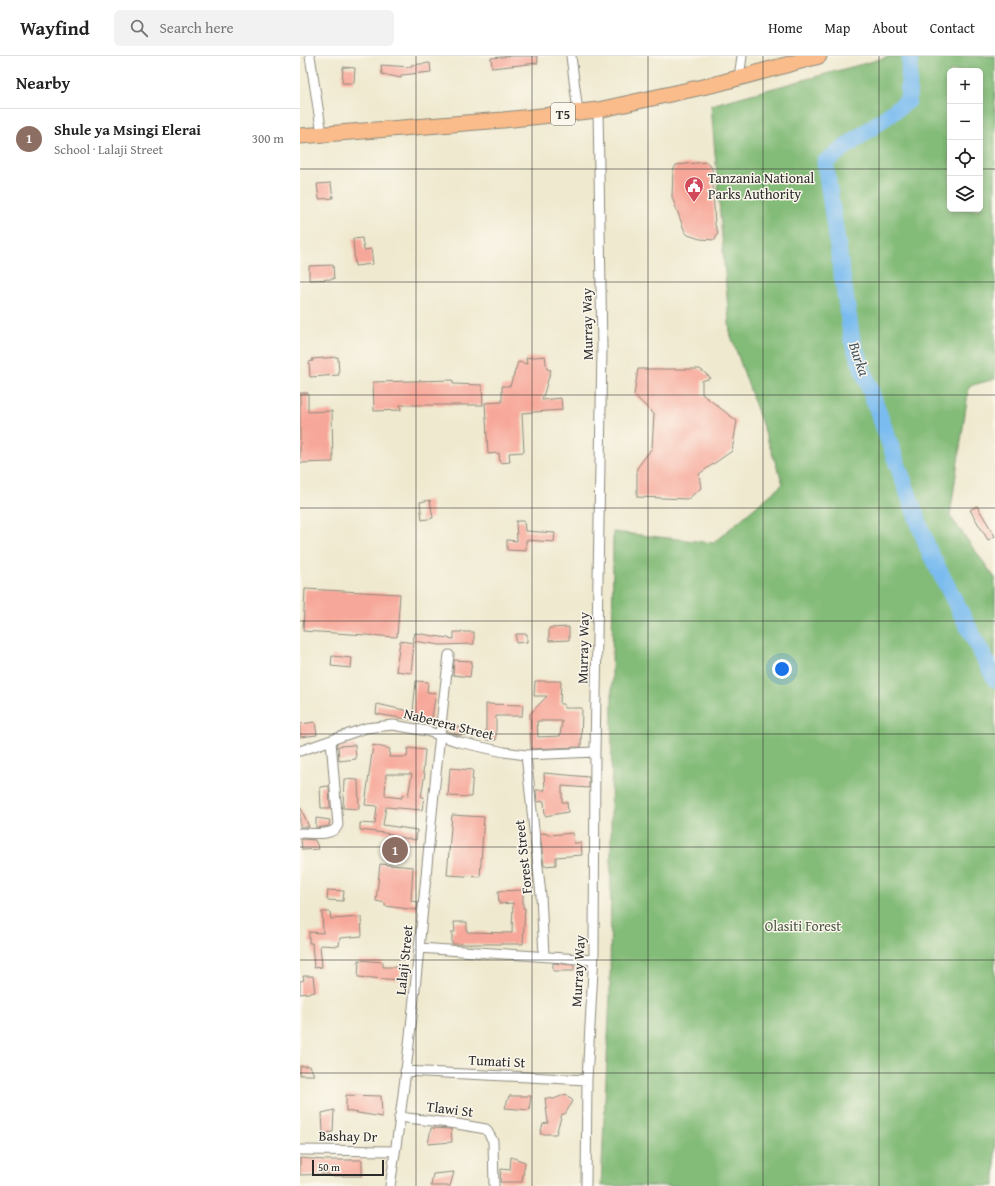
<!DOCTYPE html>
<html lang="en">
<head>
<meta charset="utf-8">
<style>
	:root { --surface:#fff; --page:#f2f2f2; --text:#222; --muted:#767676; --line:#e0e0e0; --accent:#2563eb }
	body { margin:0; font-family:"Gentium Book Plus",serif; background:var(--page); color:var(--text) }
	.controls { position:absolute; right:12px; top:12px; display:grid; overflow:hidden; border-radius:6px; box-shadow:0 2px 6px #0003 }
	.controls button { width:36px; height:36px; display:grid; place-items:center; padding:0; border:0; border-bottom:1px solid var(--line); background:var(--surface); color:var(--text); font:20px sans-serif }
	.scale { position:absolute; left:12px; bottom:10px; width:72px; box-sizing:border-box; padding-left:4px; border:2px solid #2b2b2b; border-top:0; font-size:11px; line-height:14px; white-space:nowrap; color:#2b2b2b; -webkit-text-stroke:3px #fbf7ec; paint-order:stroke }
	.you { position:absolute; left:482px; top:613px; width:14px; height:14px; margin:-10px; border:3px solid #fff; border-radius:50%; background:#1a73e8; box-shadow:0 0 0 6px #1a73e833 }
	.badge { display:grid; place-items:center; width:26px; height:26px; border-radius:50%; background:var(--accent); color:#fff; font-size:13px; font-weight:700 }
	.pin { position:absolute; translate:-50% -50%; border:2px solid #fff; box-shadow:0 1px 4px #0006 }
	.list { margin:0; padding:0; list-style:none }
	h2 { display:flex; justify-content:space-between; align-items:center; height:52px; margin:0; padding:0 16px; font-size:17px }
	h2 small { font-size:13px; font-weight:400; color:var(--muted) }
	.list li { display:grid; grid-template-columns:26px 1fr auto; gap:12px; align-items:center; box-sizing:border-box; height:60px; padding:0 16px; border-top:1px solid var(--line) }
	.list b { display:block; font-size:15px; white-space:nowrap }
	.list p { margin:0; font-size:13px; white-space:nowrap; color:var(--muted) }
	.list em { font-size:13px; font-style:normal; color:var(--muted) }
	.icon { flex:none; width:22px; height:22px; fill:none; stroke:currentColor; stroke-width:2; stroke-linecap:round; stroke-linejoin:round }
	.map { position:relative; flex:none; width:695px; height:1130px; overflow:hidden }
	header { display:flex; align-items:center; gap:24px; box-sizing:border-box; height:56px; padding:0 20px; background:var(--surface); border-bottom:1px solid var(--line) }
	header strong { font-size:19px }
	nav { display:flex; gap:22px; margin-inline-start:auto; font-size:14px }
	.search { width:280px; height:36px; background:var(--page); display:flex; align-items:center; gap:10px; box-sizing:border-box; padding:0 14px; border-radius:6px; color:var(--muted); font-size:15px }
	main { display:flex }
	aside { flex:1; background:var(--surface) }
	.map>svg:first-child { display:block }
	.forest { fill:#83bb78; stroke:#577352; fill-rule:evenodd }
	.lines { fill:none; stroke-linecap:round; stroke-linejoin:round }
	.river { stroke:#7abcef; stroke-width:17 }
	.building { fill:#f7a799; fill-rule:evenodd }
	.minor-casing { stroke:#8d8a7d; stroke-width:11 }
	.trunk-casing { stroke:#8d8a7d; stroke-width:17 }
	.minor { stroke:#fff; stroke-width:9 }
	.trunk { stroke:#f9bc8a; stroke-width:15 }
	.grid { fill:none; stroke:#2b2b2b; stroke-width:1; stroke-opacity:0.55 }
	.labels { text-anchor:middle; stroke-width:3; stroke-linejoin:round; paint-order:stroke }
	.shield { fill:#fbf7ec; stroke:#696865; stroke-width:1 }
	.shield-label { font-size:13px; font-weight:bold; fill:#2b2b2b }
	.poi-label { font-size:14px; fill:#2b2b2b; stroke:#fbf7ec; text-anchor:start }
	.street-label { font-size:14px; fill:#2b2b2b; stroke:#fbf7ec }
	.park-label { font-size:14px; fill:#495743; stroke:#fbf7ec }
	.water-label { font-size:15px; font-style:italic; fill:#435666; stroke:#fbf7ec }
</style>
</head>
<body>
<header>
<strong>Wayfind</strong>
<div class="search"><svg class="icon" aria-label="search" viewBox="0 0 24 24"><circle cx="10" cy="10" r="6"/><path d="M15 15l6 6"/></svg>Search here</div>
<nav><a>Home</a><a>Map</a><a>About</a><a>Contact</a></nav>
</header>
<main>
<aside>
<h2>Nearby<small></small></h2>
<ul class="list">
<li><span class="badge" style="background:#8d6e63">1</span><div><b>Shule ya Msingi Elerai</b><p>School · Lalaji Street</p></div><em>300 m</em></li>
</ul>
</aside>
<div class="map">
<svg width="695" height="1130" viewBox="0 0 695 1130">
	<rect width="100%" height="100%" fill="#fbf7ec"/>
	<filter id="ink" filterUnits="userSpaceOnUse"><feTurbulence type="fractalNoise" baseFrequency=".025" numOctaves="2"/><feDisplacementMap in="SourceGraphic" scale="8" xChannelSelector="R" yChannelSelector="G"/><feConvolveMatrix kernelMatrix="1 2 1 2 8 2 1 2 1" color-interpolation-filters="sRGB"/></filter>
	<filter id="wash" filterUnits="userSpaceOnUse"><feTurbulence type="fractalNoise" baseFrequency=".012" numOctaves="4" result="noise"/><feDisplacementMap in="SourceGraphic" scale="16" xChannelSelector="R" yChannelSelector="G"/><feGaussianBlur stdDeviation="0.9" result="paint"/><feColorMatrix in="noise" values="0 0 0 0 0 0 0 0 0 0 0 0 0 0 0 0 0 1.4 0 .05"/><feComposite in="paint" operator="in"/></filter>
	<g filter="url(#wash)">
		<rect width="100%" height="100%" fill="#efe9cf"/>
		<path class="forest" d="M592 0H695V323L669 330 650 460 695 522V1130H301L310 939 313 476 413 487 483 428 430 277 411 49ZM650 15H680V153H650Z"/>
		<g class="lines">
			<path class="river" d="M610 0 608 45 525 106 552 284 629 495 695 623"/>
		</g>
		<g id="blocks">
			<path class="building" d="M213 0H237L238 7 192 12 191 2Z
				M130 7 131 16 102 19 101 22 82 18 81 9 111 11V9Z
				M43 11 55 12 54 27H42Z
				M407 106 412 112 415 169 418 177 415 184 400 183 388 179 385 176 372 141 373 115 376 109Z
				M31 127 33 142 19 143 17 128Z
				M62 182 64 194 71 193 73 208 55 210 53 183Z
				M33 209 34 223 9 224V210Z
				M245 300 247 313 251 314 242 344 261 342 262 354 222 357 224 396 209 397 210 406 200 407 199 397 188 398 185 347 202 346V330H210L218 306 227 308 226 302Z
				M38 301 39 319 10 321 9 306 13 305 12 303Z
				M338 313H400L411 322 402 325V338L437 365 432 395 399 418 401 432 388 443 337 441V412L352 392 354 358 334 339Z
				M153 324V328L182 329 183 349H100L101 354 74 355 73 326Z
				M0 337H8V356L32 355 33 406 0 407Z
				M130 444 133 462 122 464 120 446Z
				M677 450 695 480 688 484 670 454Z
				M216 465H224L225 475 255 477 254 486 226 484V495L207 494V484L217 485Z
				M5 533 100 538 97 581 3 575Z
				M269 571V584L249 585V572Z
				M154 576H174V588L140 589 113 585 115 577 154 583Z
				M216 578H227V586L216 587Z
				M100 585 114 587 111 617 96 615Z
				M32 600 52 602 51 612 31 610Z
				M154 604 172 605 170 621 153 619Z
				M116 625 128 626 127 636 136 637 131 667 76 658 77 648 113 656Z
				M235 625H261L260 648H264V652H282L281 691 231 693 230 658 247 640H234ZM237 665H262L260 680 238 681Z
				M186 648 223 649 222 660H196V684H186Z
				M15 666 17 679 0 681V668Z
				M148 669 163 672 161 680 147 675Z
				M55 689 56 703 39 705 38 690Z
				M73 689 90 693 89 701H107L108 692 125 694 123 717H125L121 741H124L122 754 86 751 83 769 117 774 116 784 92 780V778L60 774V767L75 768 77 750 65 749ZM86 718H112L108 740 102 739V742L85 740Z
				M150 712 173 714 171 741 148 740Z
				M244 717 289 721V732L262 730V746H267L268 756 245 760 244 745 237 746 236 734H245Z
				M44 723 58 724 59 753 43 752Z
				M29 730 30 752H21L20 731Z
				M0 750 9 771H0Z
				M152 759 184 761 180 821 147 819Z
				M16 762 30 764 29 770 16 772Z
				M244 777 249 779 273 777 274 787H281L282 799 256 801V809L244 810 240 778Z
				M1 783 15 784 19 793 2 794Z
				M80 808 113 811 111 845 118 846 117 854 85 850V847L76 845Z
				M28 834 44 835 43 845 27 844Z
				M223 834V852H225L223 888H152V876H155L154 866H167V876L212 877 213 847 199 848 198 835Z
				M22 856H30L31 863 61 861 62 880 40 882 39 890 20 889 22 911 14 912 12 887H9V876L23 877Z
				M59 904 83 906V911H100V924L58 921Z
				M253 907 274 909V915H253Z
				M3 920H13L15 936 0 938V925L4 924Z
				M0 1010H10L14 1019H0Z
				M266 1038 273 1045 265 1058H262L256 1078H240L243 1068 248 1067 245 1042 254 1043Z
				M46 1039 81 1040 82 1061 46 1055Z
				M209 1040H231L229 1054 205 1052Z
				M34 1054 33 1076 23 1077 22 1057Z
				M131 1072 151 1073 152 1086 128 1088Z
				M211 1101 225 1106 222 1126H200L201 1113 210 1114Z
				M0 1102 24 1104H62V1120H29L30 1118 0 1119Z
				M154 1116 150 1130H131L133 1118Z"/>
		</g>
	</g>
	<g filter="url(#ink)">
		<use href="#blocks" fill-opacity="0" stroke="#8d8a7d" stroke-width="1"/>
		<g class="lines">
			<g class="minor-casing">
				<path id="minor" d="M10 0 22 78
					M271 0 278 56
					M439 22 442 0
					M0 695 66 672 93 669 127 675 159 686 204 696 226 699 295 696
					M226 699 241 839 244 900
					M0 777C12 777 33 781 38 769L31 685
					M119 892 293 904
					M105 1015 287 1024
					M99 1061 157 1068 186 1073 193 1085 194 1130
					M0 1094 95 1095
					M90 1130C118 954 127 776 149 599
					M286 1130 287 1024 294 897 295 696 302 293 298 54"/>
			</g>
			<g class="trunk-casing">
				<path id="trunk" d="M0 80 203 64 298 54 416 28 519 0"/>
			</g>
			<use href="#minor" class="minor"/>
			<use href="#trunk" class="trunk"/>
		</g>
	</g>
	<path class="grid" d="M116 0V1130M232 0V1130M348 0V1130M463 0V1130M579 0V1130M0 113H650M680 113H695M0 226H695M0 339H695M0 452H695M0 565H695M0 678H695M0 791H695M0 904H695M0 1017H695"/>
	<defs>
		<g id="civic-pin" transform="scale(1)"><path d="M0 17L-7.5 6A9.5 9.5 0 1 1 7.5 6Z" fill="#d1495b" stroke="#fbf7ec"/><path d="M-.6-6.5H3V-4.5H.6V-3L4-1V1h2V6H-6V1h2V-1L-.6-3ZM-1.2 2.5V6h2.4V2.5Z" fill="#fff"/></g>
	</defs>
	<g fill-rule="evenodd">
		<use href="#civic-pin" x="394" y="130"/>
	</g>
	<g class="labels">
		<rect class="shield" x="251" y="47" width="24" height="22" rx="3"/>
		<g class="shield-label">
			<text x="263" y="63">T5</text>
		</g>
		<g class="poi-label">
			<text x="408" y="127">Tanzania National<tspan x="408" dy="16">Parks Authority</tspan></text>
		</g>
		<g class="street-label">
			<text transform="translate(287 268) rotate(-91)" y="5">Murray Way</text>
			<text transform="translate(283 592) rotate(-89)" y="5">Murray Way</text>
			<text transform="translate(149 668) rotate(14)" y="5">Naberera Street</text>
			<text transform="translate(223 801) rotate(-96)" y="5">Forest Street</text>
			<text transform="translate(104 904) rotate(-84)" y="5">Lalaji Street</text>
			<text transform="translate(278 915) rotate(-87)" y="5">Murray Way</text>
			<text transform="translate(197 1005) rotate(3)" y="5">Tumati St</text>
			<text transform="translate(150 1053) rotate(7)" y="5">Tlawi St</text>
			<text transform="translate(48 1080) rotate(1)" y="5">Bashay Dr</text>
		</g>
		<g class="park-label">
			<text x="503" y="875">Olasiti Forest</text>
		</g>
		<g class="water-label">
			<text transform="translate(559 303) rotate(71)" y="5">Burka</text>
		</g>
	</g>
</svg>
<div class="controls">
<button>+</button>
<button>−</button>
<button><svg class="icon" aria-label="locate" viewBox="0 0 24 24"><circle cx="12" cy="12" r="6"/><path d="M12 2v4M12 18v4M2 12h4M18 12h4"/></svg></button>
<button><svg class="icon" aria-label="layers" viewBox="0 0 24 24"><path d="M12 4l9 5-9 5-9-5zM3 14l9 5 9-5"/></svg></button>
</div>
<div class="scale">50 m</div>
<div class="you"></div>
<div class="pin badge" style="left:95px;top:794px;background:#8d6e63">1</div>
</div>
</main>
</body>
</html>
